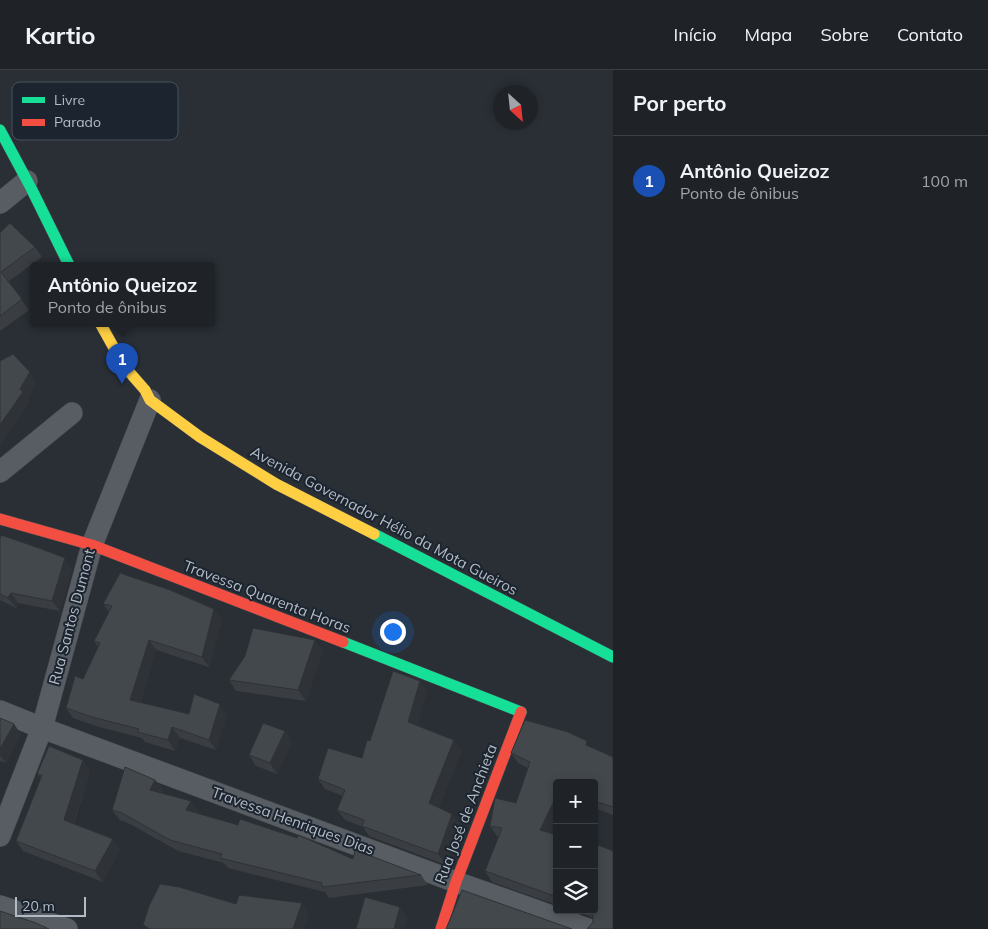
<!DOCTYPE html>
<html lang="pt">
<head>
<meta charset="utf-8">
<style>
	:root { --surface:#1f2328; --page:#2c2f34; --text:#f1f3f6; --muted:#a1a4a8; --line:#3c4045; --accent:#838a93 }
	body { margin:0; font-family:Mulish,sans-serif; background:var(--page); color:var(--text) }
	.controls { position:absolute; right:15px; bottom:15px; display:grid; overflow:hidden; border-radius:5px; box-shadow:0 2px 8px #0003 }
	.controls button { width:45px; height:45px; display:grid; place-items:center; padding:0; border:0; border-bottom:1px solid var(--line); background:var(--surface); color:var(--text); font:25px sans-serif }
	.compass { position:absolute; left:493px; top:15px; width:45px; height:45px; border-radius:50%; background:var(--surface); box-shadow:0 2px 8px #0003; rotate:153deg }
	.scale { position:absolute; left:15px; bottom:12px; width:71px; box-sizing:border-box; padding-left:5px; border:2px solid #b3bbc6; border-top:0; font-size:14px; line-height:18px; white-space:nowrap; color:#b3bbc6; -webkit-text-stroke:4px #1c252f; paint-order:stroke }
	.you { position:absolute; left:392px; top:561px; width:18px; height:18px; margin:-12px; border:4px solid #fff; border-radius:50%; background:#1a73e8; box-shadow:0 0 0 8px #1a73e833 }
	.badge { display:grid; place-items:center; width:32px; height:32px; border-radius:50%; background:var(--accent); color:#fff; font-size:16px; font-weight:700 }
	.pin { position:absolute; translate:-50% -41px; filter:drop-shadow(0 1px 2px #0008) }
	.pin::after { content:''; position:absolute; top:26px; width:18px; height:15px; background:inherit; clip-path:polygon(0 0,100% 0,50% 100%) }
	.popup { position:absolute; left:30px; top:192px; width:185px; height:65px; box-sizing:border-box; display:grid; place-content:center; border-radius:5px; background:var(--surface); filter:drop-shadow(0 1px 4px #0005); font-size:16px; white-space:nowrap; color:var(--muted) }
	.popup b { font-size:19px; color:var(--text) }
	.popup::after { content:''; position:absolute; left:50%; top:100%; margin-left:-10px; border:10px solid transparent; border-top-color:var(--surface) }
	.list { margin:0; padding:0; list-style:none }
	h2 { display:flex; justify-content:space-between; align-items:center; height:65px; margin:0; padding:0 20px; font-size:21px }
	h2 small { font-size:16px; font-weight:400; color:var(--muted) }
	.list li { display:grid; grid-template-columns:32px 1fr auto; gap:15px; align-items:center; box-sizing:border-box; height:90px; padding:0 20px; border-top:1px solid var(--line) }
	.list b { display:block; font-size:19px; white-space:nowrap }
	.list p { margin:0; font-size:16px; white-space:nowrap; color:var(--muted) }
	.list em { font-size:16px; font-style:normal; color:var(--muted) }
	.icon { flex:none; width:28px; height:28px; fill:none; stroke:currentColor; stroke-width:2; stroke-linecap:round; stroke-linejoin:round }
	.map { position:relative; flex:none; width:613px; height:859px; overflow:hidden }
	header { display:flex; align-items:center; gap:30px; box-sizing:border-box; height:70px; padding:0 25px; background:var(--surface); border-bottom:1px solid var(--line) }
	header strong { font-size:24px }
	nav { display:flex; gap:28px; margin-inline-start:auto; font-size:18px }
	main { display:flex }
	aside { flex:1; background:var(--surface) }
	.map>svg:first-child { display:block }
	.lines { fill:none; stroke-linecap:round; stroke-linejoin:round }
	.street-casing { stroke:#464b50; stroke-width:22 }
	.fast-casing { stroke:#464b50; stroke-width:12 }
	.slow-casing { stroke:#464b50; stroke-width:12 }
	.jam-casing { stroke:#464b50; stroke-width:12 }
	.street { stroke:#585d63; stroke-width:21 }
	.fast { stroke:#16e098; stroke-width:11 }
	.slow { stroke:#ffcf43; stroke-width:11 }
	.jam { stroke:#f24e42; stroke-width:11 }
	.wall { fill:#3a3e42 }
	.shaded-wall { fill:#2f3236 }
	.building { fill:#43484d; stroke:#2f3236 }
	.labels { text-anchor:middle; stroke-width:4; stroke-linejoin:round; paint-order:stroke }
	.street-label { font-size:15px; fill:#b3bbc6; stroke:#1c252f }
	.key { fill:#1c252f; stroke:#49525c; stroke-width:1 }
	.key-label { font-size:14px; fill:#b3bbc6 }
</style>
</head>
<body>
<header>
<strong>Kartio</strong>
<nav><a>Início</a><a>Mapa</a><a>Sobre</a><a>Contato</a></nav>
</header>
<main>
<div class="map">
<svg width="613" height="859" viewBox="0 0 613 859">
	<rect width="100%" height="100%" fill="#292f35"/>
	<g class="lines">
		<g class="street-casing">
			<path id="street" d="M0 133 27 111
				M0 402 72 343
				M0 641 42 658 456 812 588 859
				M0 766 42 658 92 475 150 330
				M0 836 67 859"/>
		</g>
		<g class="fast-casing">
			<path id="fast" d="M0 60 31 118 69 195
				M374 464 613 587
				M343 572 521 642"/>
		</g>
		<g class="slow-casing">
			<path id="slow" d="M100 253 124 296 145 320 150 330 200 367 276 414 374 464"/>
		</g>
		<g class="jam-casing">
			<path id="jam" d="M0 449 92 475 343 572
				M441 859 456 812 521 642"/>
		</g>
		<use href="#street" class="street"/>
		<use href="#fast" class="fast"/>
		<use href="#slow" class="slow"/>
		<use href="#jam" class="jam"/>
	</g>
	<path class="wall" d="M0 163 35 177 42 187 8 212 29 240 0 261Z
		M0 469 72 499 60 541 18 533 16 538 0 530Z
		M103 534 214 539 222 550 209 597 156 580 140 633 189 644 227 645 216 680 180 668 175 681 145 672 142 668 99 657 73 648 66 638 83 609 98 577 94 571 109 542Z
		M323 581 306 631 236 621 229 610Z
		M420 611 427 621 417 656 462 680 439 737 460 754 446 795 369 766 363 757 345 750 337 740 343 726 325 719 318 709 362 688 370 671Z
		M0 648 21 664 6 693 0 691Z
		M285 661 292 672 277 704 256 696 249 685Z
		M591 677 613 687V745L594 738V713H557V750L550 763 557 765V835L492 812 485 801 499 767 497 766 490 756 516 733 528 698 518 693 511 683Z
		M90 701 74 754 120 780 103 812 23 781 16 771 41 708 37 704Z
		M155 710 163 720 162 723 198 741 197 743 353 789 421 805 428 815 329 828 325 822 228 798 224 793 178 781 130 754 120 750 112 740Z
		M573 840H594L613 859 588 858 593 852V848Z"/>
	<path class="shaded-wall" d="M30 302 37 312 28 329 30 332 0 376V355Z
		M65 488 72 499 60 541 52 531Z
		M11 523 18 533 16 538 8 528Z
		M214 539 222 550 209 597 202 587Z
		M149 570 156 580 137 641 130 630Z
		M315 570 323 581 306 631 298 620Z
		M420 611 427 621 415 663 408 652Z
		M220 634 227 645 216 680 209 670Z
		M14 654 21 664 6 693 0 685V679Z
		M172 657 180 668 175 681 168 670Z
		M285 661 292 672 277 704 270 693Z
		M454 670 462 680 437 743 429 733Z
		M83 690 90 701 71 761 64 750Z
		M155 710 163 720 158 730 150 720Z
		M557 725V750L547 770 540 760Z
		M191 731 198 741 194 751 186 740Z
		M452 744 460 754 446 795 438 784Z
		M113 769 120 780 103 812 95 801Z
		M302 833 309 843 304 859H293Z
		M400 837 408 847 404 859H394Z"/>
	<path class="building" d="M10 153 35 177 1 202 22 229 0 246V163Z
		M13 284 30 302 20 319 23 322 0 355V291Z
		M1 465 39 478 65 488 52 531 11 523 8 528 0 524V469Z
		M120 503 170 520 214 539 202 587 149 570 130 630 189 644 194 624 220 634 209 670 172 657 168 670 137 662 139 659 92 647 66 638 75 606 83 609 100 573 94 571 112 536 103 534Z
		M253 558 315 570 298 620 229 610 245 586Z
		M393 601 420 611 408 652 454 670 429 733 452 744 438 784 362 756 364 750 337 740 345 720 318 709 328 678 362 688 367 670 370 671Z
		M0 648 14 654 0 679Z
		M525 650 568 662 587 671 586 675 613 687V737L594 731V713H557V725L540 760 557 765V827L485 801 502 758 490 756 495 728 516 733 530 692 511 683Z
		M263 653 285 661 270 693 249 685Z
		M49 676 83 690 64 750 113 769 95 801 16 771 42 705 37 704Z
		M125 697 155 710 150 720 191 731 186 740 238 755 240 749 297 768 298 765 353 789 355 780 421 805 322 817V813L220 788 222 784 170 770 122 743 112 740Z
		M598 775 613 781V859H587L593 852V846L590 840H594V777L597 778Z
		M160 814 179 817 236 834 239 825 302 833 293 859H150L143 855 149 836Z
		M462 820 572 859H446Z
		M365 827 400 837 394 859H356Z
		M0 841 36 853 49 859H0Z"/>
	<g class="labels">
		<g class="street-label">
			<text transform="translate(384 451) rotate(28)" y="5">Avenida Governador Hélio da Mota Gueiros</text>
			<text transform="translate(267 527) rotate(21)" y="5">Travessa Quarenta Horas</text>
			<text transform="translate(72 547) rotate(-75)" y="5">Rua Santos Dumont</text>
			<text transform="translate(466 744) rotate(-69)" y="5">Rua José de Anchieta</text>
			<text transform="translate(293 751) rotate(20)" y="5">Travessa Henriques Dias</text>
		</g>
	</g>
	<rect x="12" y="12" width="166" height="58" rx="8" class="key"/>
	<rect x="22" y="27" width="23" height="6" fill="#16e098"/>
	<rect x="22" y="49" width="23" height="7" fill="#f24e42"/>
	<g class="key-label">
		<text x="54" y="35">Livre</text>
		<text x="54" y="57">Parado</text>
	</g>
</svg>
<div class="controls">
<button>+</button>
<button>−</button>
<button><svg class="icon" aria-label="layers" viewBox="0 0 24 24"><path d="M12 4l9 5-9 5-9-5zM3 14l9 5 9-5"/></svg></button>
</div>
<svg class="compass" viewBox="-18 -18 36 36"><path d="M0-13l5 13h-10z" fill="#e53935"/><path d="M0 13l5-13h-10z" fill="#a1a4a8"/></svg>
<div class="scale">20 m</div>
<div class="you"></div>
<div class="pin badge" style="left:122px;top:314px;background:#1a4fb4">1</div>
<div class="popup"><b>Antônio Queizoz</b>Ponto de ônibus</div>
</div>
<aside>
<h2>Por perto<small></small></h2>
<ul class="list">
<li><span class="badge" style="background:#1a4fb4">1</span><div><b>Antônio Queizoz</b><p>Ponto de ônibus</p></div><em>100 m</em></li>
</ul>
</aside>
</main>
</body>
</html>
